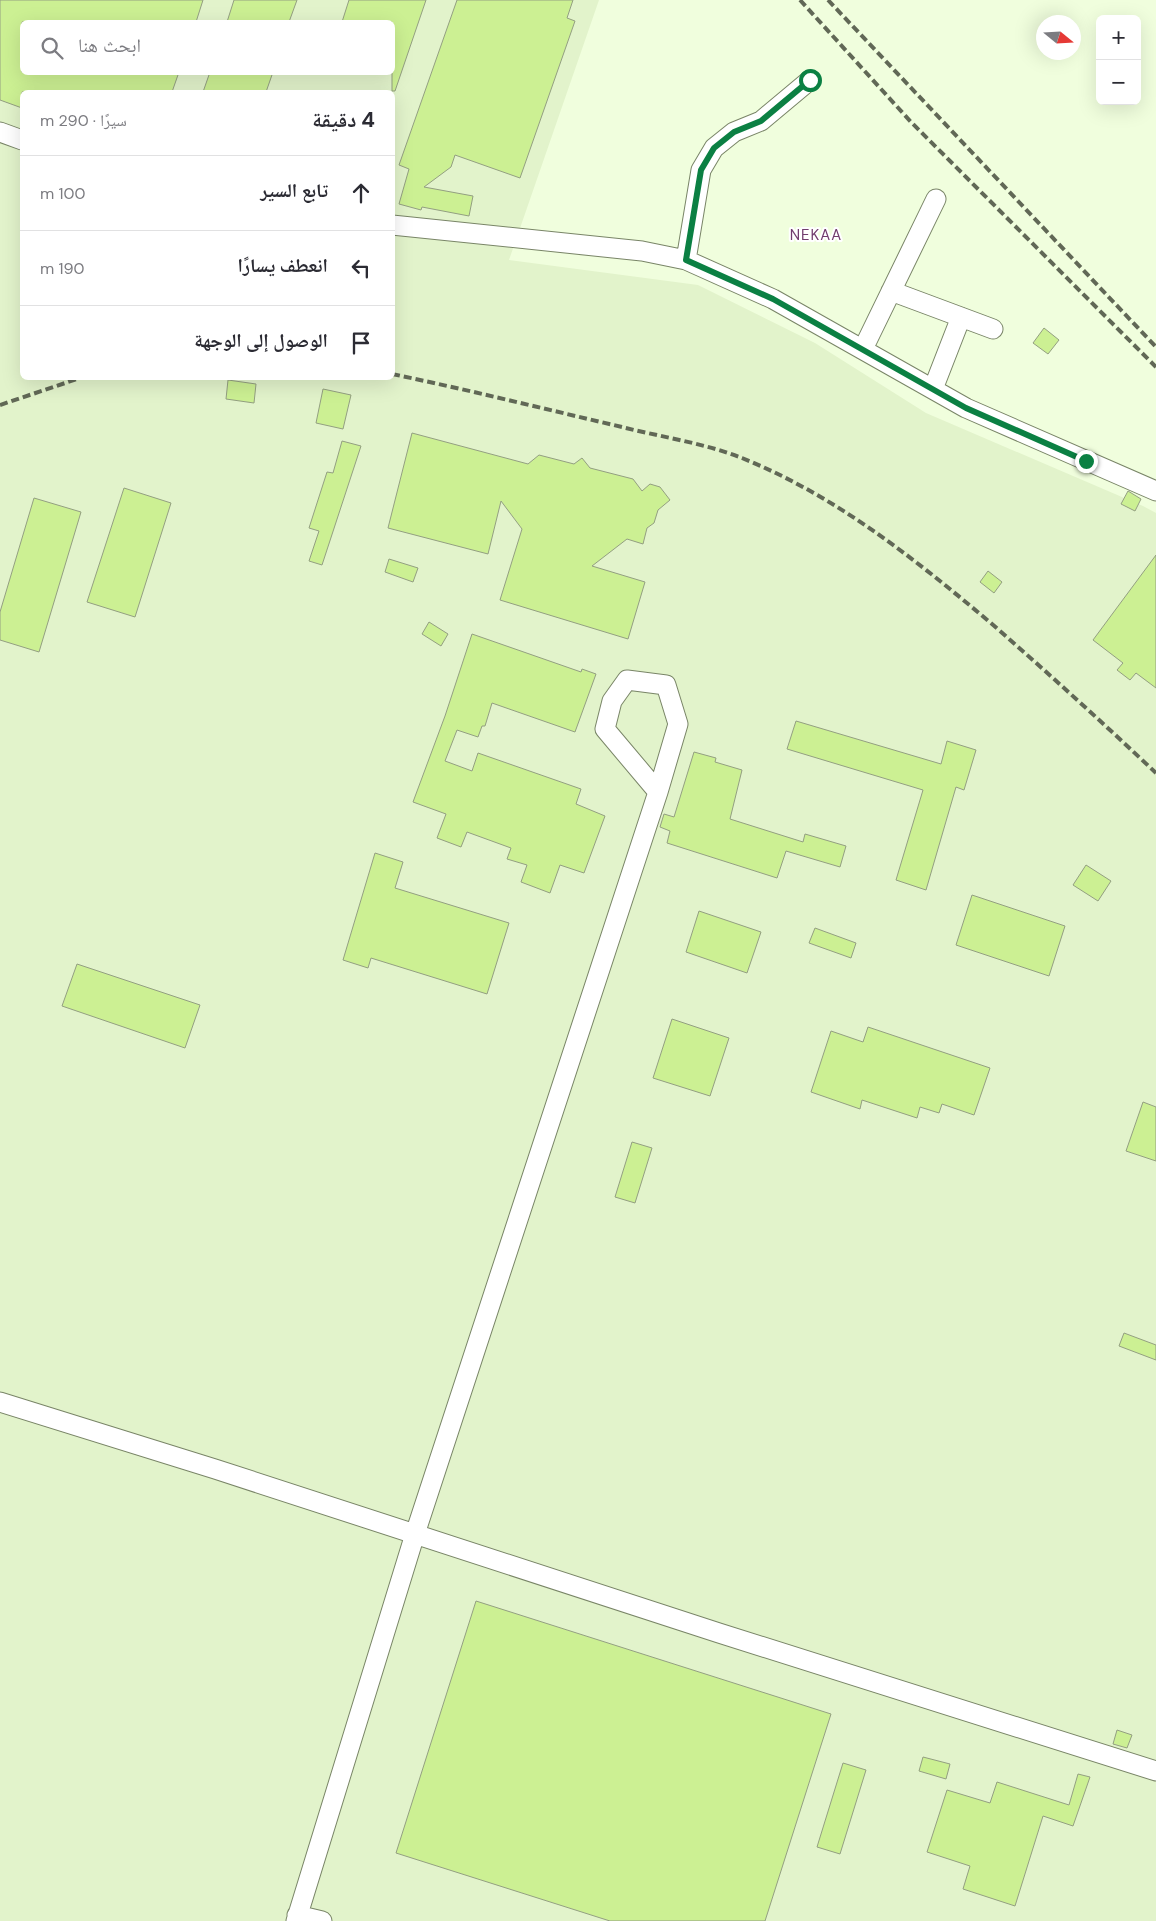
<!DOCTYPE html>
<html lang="ar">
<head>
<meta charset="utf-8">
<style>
	:root { --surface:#fff; --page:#f7f7f7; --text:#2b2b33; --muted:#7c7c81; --line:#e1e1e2 }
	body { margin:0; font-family:"DM Sans","Noto Naskh Arabic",sans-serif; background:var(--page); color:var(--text); direction:rtl }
	.controls { position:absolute; right:15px; top:15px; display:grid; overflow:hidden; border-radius:8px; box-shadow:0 5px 20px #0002 }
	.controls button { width:45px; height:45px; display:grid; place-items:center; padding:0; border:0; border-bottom:1px solid var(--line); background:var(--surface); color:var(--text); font:25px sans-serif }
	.compass { position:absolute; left:1036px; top:15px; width:45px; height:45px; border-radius:50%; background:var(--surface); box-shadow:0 5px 20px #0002; rotate:108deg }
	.stop { position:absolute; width:15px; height:15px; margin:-11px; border:4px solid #0b8043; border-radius:50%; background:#fff }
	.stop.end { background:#0b8043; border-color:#fff; box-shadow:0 1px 5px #0008 }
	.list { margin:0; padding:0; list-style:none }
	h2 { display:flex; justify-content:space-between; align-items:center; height:65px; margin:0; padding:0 20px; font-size:21px }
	h2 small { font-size:16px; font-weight:400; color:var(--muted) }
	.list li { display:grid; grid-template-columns:32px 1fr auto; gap:15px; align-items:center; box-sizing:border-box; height:75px; padding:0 20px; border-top:1px solid var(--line) }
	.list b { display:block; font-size:19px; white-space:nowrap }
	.list em { font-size:16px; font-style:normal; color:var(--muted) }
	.icon { flex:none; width:28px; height:28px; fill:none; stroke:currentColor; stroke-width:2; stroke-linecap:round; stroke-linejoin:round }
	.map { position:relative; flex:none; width:1156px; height:1921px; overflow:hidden; direction:ltr }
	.search { position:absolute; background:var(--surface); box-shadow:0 5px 20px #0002; left:20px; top:20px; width:375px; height:55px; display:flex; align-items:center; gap:12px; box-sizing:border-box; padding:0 18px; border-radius:8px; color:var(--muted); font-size:19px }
	.panel { position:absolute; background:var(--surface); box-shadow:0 5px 20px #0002; left:20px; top:90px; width:375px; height:290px; border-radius:8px; direction:rtl }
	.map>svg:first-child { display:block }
	.built { fill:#e2f3cb; fill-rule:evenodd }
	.building { fill:#ccf093; stroke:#939f81 }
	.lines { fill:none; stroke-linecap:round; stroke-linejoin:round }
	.minor-casing { stroke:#798567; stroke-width:21 }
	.minor { stroke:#fff; stroke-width:19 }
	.rail { stroke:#616856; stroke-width:4; stroke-dasharray:8 4; stroke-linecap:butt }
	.route { stroke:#0b8043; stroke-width:6 }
	.labels { text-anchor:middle; stroke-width:4; stroke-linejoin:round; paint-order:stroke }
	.quarter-label { font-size:15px; letter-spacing:1px; fill:#713c6d; stroke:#fff }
</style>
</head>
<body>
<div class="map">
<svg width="1156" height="1921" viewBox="0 0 1156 1921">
	<rect width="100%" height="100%" fill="#f0fedd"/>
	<path class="built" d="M0 0H599L509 260 698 285 815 343 926 413 1143 506 1156 513V1921H0ZM22 22H392V72H22ZM22 92H392V378H22Z"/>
	<path class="building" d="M0 0H203L196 22H22V72H179L172 92H22V108L0 100Z
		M234 0H297L289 22H227Z
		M349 0H426L395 91H392V22H342Z
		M457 0H573L567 18 575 21 520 178 455 155 451 167 424 187 473 196 469 216 422 207 421 210 399 204 409 169 399 165Z
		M210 72H273L266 92H203Z
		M1044 328 1059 340 1048 354 1033 343Z
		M228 380 256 384 254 403 226 399Z
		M323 389 351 395 343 429 316 423Z
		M412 433 528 464 539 455 574 464 582 458 590 468 633 479 642 491 650 484 660 487 670 500 658 510 654 523 647 528 643 544 627 539 592 566 645 582 628 639 500 600 522 529 501 501 488 554 388 528Z
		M342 441 361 446 322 565 309 561 319 531 309 528 327 472 333 473Z
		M124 488 171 503 135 617 87 602Z
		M1128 491 1141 499 1135 511 1121 504Z
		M34 498 81 512 39 652 0 640V612Z
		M1156 555V688L1136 673 1130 680 1117 670 1123 663 1093 640Z
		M389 559 418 568 413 582 385 572Z
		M988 571 1002 582 994 593 980 582Z
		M429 622 448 634 441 646 422 634Z
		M472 634 581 672 582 669 596 674 575 732 492 703 485 726H482L478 737 457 730 445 761 472 771 478 753 581 789 576 804 605 816 584 873 560 865 550 893 521 882 527 865 507 859 511 848 467 832 461 847 437 838 446 814 413 802 445 716Z
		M796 721 941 764 947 741 976 750 964 790 956 787 926 890 896 880 923 790 787 749Z
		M694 752 716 758 715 762 742 770 730 819 803 842 805 834 846 846 840 867 786 851 777 878 667 843 670 831 660 827 664 814 674 817Z
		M375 853 403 862 395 888 509 923 487 994 371 958 368 968 343 960Z
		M1086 865 1111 881 1098 901 1073 885Z
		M972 895 1065 926 1049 976 956 945Z
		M699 911 761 932 747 973 686 952Z
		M815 928 856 943 851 958 809 943Z
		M77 964 200 1005 185 1048 62 1006Z
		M672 1019 729 1038 710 1096 653 1078Z
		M868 1027 990 1068 974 1115 942 1104 939 1113 920 1107 917 1118 862 1100 860 1109 811 1092 831 1031 863 1042Z
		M1143 1102 1156 1107V1161L1126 1151Z
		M632 1142 652 1148 635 1203 615 1197Z
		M1124 1333 1156 1345V1360L1119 1346Z
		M476 1601 831 1714 765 1921H610L396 1853Z
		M1117 1730 1132 1735 1127 1748 1113 1744Z
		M923 1757 950 1764 946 1779 919 1771Z
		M843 1763 866 1770 840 1854 817 1847Z
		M1078 1774 1090 1777 1073 1826 1043 1816 1015 1906 963 1889 970 1866 927 1852 947 1790 990 1803 997 1782 1069 1805Z"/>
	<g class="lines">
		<g class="minor-casing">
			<path id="minor" d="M0 132 22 140
				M392 225 642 251 686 260 773 299 966 408 1156 491
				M686 260 701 170 714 148 734 132 761 121 810 80
				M891 291 993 329
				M863 349 936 199
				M933 389 961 317
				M0 1402 215 1469 719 1633 1156 1771
				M297 1915 322 1921
				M296 1921 415 1534 658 792 678 724 666 685 627 680 612 701 605 729 658 792"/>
		</g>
		<use href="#minor" class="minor"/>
		<path class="rail" d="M800 0 911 122 1156 367
			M828 0 1156 347
			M392 374C469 390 545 409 622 427 661 437 704 443 742 458 836 496 915 559 992 624 1048 673 1102 722 1156 773
			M0 405 80 378"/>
	</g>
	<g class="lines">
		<path class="route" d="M810 80 761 121 734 132 714 148 701 170 686 260 773 299 966 408 1086 461"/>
	</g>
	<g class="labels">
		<g class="quarter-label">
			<text x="816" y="240">NEKAA</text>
		</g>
	</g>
</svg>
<div class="controls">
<button>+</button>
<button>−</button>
</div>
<svg class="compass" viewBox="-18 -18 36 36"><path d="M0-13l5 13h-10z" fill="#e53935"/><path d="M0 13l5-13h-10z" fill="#7c7c81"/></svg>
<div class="stop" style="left:810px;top:80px"></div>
<div class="stop end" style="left:1086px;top:461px"></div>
<div class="search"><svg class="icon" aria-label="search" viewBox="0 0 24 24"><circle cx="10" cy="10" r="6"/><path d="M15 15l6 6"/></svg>ابحث هنا</div>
<section class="panel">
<h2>4 دقيقة<small>سيرًا · 290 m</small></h2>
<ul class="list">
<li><svg class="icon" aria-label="ahead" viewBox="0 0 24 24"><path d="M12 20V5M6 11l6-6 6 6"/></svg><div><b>تابع السير</b></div><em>100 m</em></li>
<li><svg class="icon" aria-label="left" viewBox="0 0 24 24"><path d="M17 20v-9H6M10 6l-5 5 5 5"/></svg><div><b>انعطف يسارًا</b></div><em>190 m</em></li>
<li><svg class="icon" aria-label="arrive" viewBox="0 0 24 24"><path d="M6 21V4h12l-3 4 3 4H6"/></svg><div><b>الوصول إلى الوجهة</b></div></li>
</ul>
</section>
</div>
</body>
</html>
